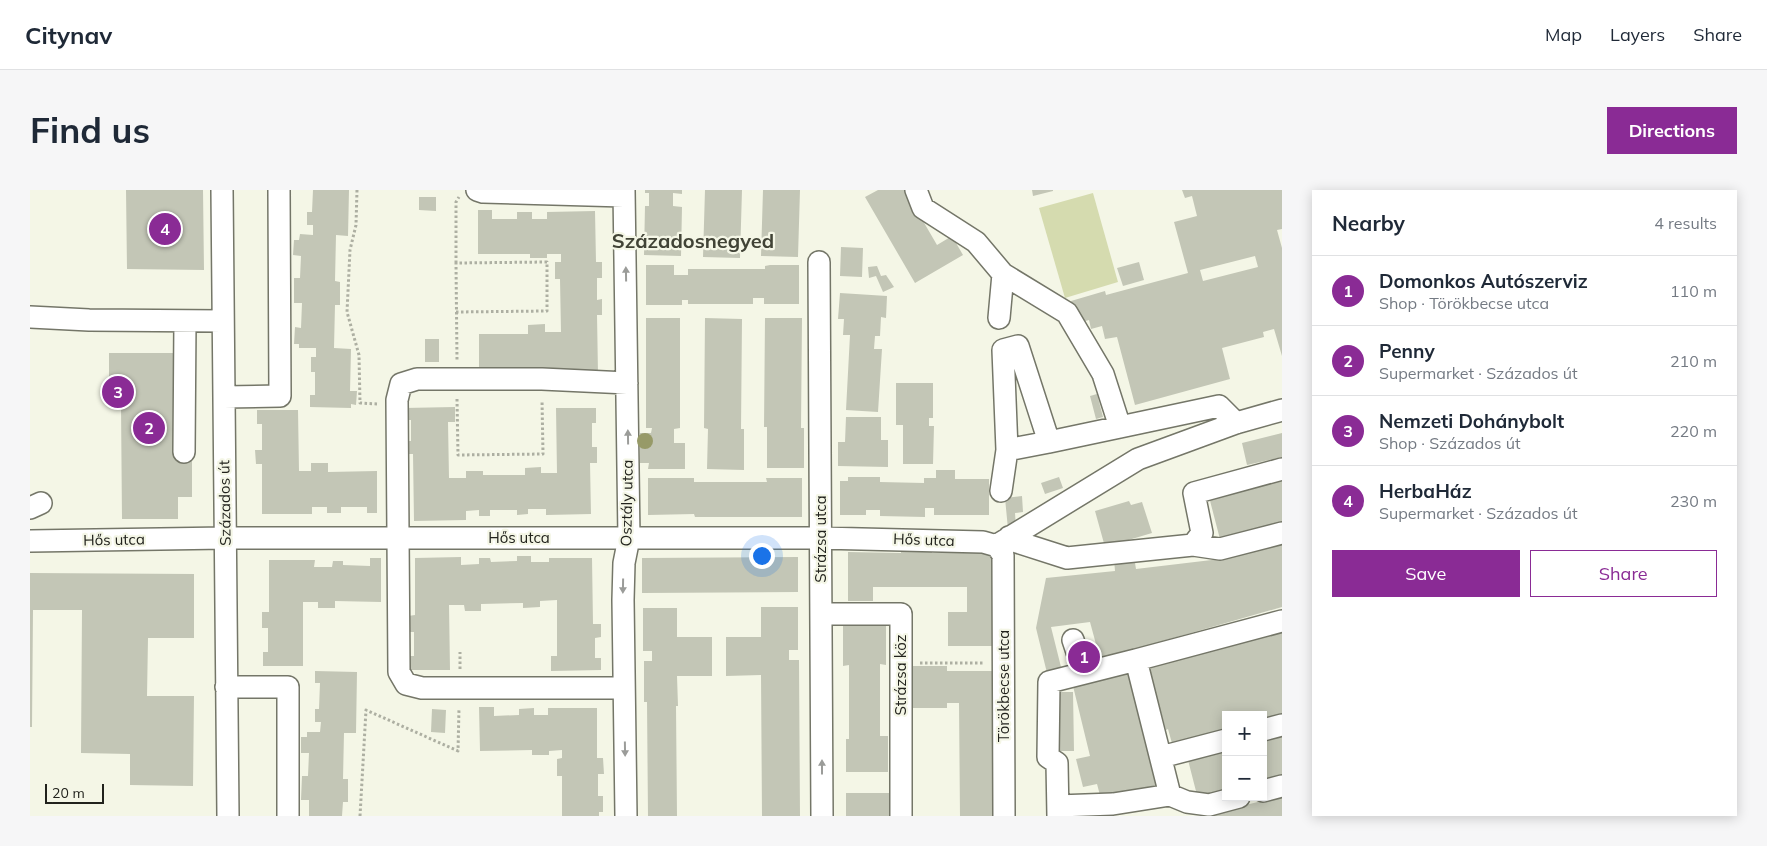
<!DOCTYPE html>
<html lang="en">
<head>
<meta charset="utf-8">
<style>
	:root { --surface:#fff; --page:#f6f6f7; --text:#1f2937; --muted:#747a83; --line:#e0e1e3; --accent:#8a2b95 }
	body { margin:0; font-family:Mulish,sans-serif; background:var(--page); color:var(--text) }
	.controls { position:absolute; right:15px; bottom:15px; display:grid; overflow:hidden; border-radius:0px; box-shadow:0 2px 12px #0003 }
	.controls button { width:45px; height:45px; display:grid; place-items:center; padding:0; border:0; border-bottom:1px solid var(--line); background:var(--surface); color:var(--text); font:25px sans-serif }
	.scale { position:absolute; left:15px; bottom:12px; width:59px; box-sizing:border-box; padding-left:5px; border:2px solid #21221c; border-top:0; font-size:14px; line-height:18px; white-space:nowrap; color:#21221c; -webkit-text-stroke:4px #f4f6e6; paint-order:stroke }
	.you { position:absolute; left:731px; top:365px; width:18px; height:18px; margin:-12px; border:4px solid #fff; border-radius:50%; background:#1a73e8; box-shadow:0 0 0 8px #1a73e833 }
	.badge { display:grid; place-items:center; width:32px; height:32px; border-radius:50%; background:var(--accent); color:#fff; font-size:16px; font-weight:700 }
	.pin { position:absolute; translate:-50% -50%; border:2px solid #fff; box-shadow:0 1px 5px #0006 }
	.list { margin:0; padding:0; list-style:none }
	h2 { display:flex; justify-content:space-between; align-items:center; height:65px; margin:0; padding:0 20px; font-size:21px }
	h2 small { font-size:16px; font-weight:400; color:var(--muted) }
	.list li { display:grid; grid-template-columns:32px 1fr auto; gap:15px; align-items:center; box-sizing:border-box; height:70px; padding:0 20px; border-top:1px solid var(--line) }
	.list b { display:block; font-size:19px; white-space:nowrap }
	.list p { margin:0; font-size:16px; white-space:nowrap; color:var(--muted) }
	.list em { font-size:16px; font-style:normal; color:var(--muted) }
	.actions { display:flex; gap:10px; padding:15px 20px }
	.actions a { flex:1; padding:11px 0; border:1px solid var(--accent); border-radius:0px; text-align:center; font-size:18px; color:var(--accent) }
	.actions .main { background:var(--accent); color:#fff }
	.map { position:relative; flex:none; width:1252px; height:626px; overflow:hidden; border-radius:0px }
	header { display:flex; align-items:center; gap:30px; box-sizing:border-box; height:70px; padding:0 25px; background:var(--surface); border-bottom:1px solid var(--line) }
	header strong { font-size:24px }
	nav { display:flex; gap:28px; margin-inline-start:auto; font-size:18px }
	.intro { display:flex; align-items:center; justify-content:space-between; box-sizing:border-box; height:120px; padding:0 30px }
	h1 { margin:0; font-size:35px }
	.button { padding:12px 22px; border-radius:0px; background:var(--accent); color:#fff; font-size:18px; font-weight:700 }
	main { display:flex; gap:30px; padding:0 30px }
	aside { flex:1; background:var(--surface); border-radius:0px; box-shadow:0 2px 12px #0003 }
	.map>svg:first-child { display:block }
	.green { fill:#d5dbaf }
	.building { fill:#c3c6b6; fill-rule:evenodd }
	.lines { fill:none; stroke-linecap:round; stroke-linejoin:round }
	.minor-casing { stroke:#747668; stroke-width:24 }
	.path { stroke:#adafa2; stroke-width:3; stroke-dasharray:2.5 2.5; stroke-linecap:butt }
	.minor { stroke:#fff; stroke-width:21 }
	.tree { fill:#979a68 }
	.oneway { fill:#9b9c99 }
	.labels { text-anchor:middle; stroke-width:4.5; stroke-linejoin:round; paint-order:stroke }
	.street-label { font-size:15px; fill:#21221c; stroke:#f4f6e6 }
	.district-label { font-size:20px; font-weight:bold; fill:#414336; stroke:#f4f6e6 }
</style>
</head>
<body>
<header>
<strong>Citynav</strong>
<nav><a>Map</a><a>Layers</a><a>Share</a></nav>
</header>
<div class="intro"><h1>Find us</h1><a class="button">Directions</a></div>
<main>
<div class="map">
<svg width="1252" height="626" viewBox="0 0 1252 626">
	<rect width="100%" height="100%" fill="#f4f6e6"/>
	<path class="green" d="M1063 3 1088 92 1035 108 1009 18Z"/>
	<path class="building" d="M96 0H173L174 80 97 79Z
		M283 0H319L318 46 306 45 305 91 310 92V115H305L304 158 321 159 320 201H327L326 215 321 214V218L280 217V205H285V182H281V167H286V158H269V154H264L265 137 271 138 272 113H264V88H270L271 66 263 65 264 50H269L270 44 283 45V35H277V22H282Z
		M615 0H652V4L643 3V16L652 17 651 66 614 65 615 16H619V3H615Z
		M675 0H712L710 68 673 67Z
		M733 0H770L768 67 731 66Z
		M848 0H875L907 55 922 46 933 65 885 93 835 7Z
		M1002 0H1023V1L1003 6Z
		M1152 0H1252V39L1247 40 1252 58V166L1244 139 1233 142 1234 147 1192 158 1200 189 1105 215 1087 147 1075 149 1072 136 1061 139 1059 130 1052 132 1049 122 1044 124 1041 111 1075 101 1076 105 1158 83 1144 32 1167 26 1162 6 1155 8ZM1225 66 1228 77 1173 91 1170 80Z
		M389 7H406V21L389 20Z
		M448 20H462V29H487V22H502V29H517V22L565 21 566 72H572V88H567V110L572 109V125H567L568 184 519 185V178H506V183L449 185V144H498V135L515 134V142H531L530 89H525V72H531V64H517V68H500V64H448Z
		M811 57 833 58 832 87 810 86Z
		M1109 72 1114 90 1093 96 1087 78Z
		M616 75H644V85H658V79H735V76L740 75H769V114H734V108H723V114H658V110H652V115H616Z
		M847 76 851 86 856 85 864 97 853 102 846 86 839 88 838 77Z
		M810 103 857 106 856 128 851 127 850 146H845L844 159H852L848 222 816 220 820 145H813L814 129H808Z
		M616 128H650V238L644 239V253H655V279H618L619 273H610V243H621L622 238H616Z
		M675 128 712 129 711 239H714V280L677 279 678 239 674 238Z
		M735 128H772L771 238H774V278H737V237H734Z
		M395 149H409V172H395Z
		M79 163H146L162 262V307H148V329H92L91 215H79Z
		M866 193H903V228H899V236H904L903 274H873V235H866Z
		M1067 204 1073 227 1066 229 1060 206Z
		M425 217V232H418L419 288H436V281H453V285H495V278L511 277V283H527L526 218H566V233H562V257H567V273H560L561 324 516 325V319H498V324L487 325V320H460V326H449V320L436 321V330L384 331 383 264H375V251H381V230H374V218Z
		M227 220H268L269 281H281V273H298V282L347 281V323H337V317H311V323H297V317H282V324H232V274H226L225 260H232V234H227Z
		M816 227H851V250H858V277L808 276V252H815Z
		M1252 243V267L1217 275 1212 253Z
		M906 280H925V289H959V325H904V318H895V327L850 326V320H836V325H810V291H818V287H850V292L894 293V288H906Z
		M1252 284V337L1191 353 1178 303Z
		M1029 287 1033 298 1015 304 1011 293Z
		M618 288H664V292H737L736 288H772V327H665L664 324 618 325Z
		M992 306 993 322 985 323 986 338 978 339 975 308Z
		M1099 311 1101 315 1112 312 1122 343 1075 357 1065 321Z
		M1252 353V417L1070 469 1060 432 1021 437 1032 481 1017 483 1006 438 1016 388 1085 381 1084 369 1104 367 1106 379 1190 369Z
		M871 358H902V363H964V456H918V422H937V397H843V411H818V362L871 363Z
		M487 366H501V372H519V368H562L563 434H571V447L565 448V468H571V480L521 481V466H527V410L510 411V417L493 418V413L451 414V421H435L434 415H419L420 480H380V466H384V442H379L378 426 385 425V368L431 367V375L449 374V368H460L461 372 487 371Z
		M768 367V402L612 403V368Z
		M340 368H351V412L305 411V418H288V412H273V476H233V462H238V438H232V422H239V370H285L284 377H302L303 371H313V375L340 376Z
		M0 383 164 384V448H118L117 506H164L163 596 100 595V564L51 563 52 420H3L2 537H0Z
		M731 417H768V460H759V470H769L770 626H732L731 485 696 486V447H731Z
		M613 418H647V447H682V486H647L648 516H646L647 626H618L617 512H614V471H622V461H613Z
		M813 434H856V475L850 474V546H858V582H816V549H819V475L813 476Z
		M1252 439V531L1233 536V525H1196V546L1143 557 1138 539 1136 540 1118 476Z
		M882 476H917V481H963V626H930L929 513H917V518H882Z
		M285 481 327 482 326 543H314L313 589H318V612H313L312 626H279V610H271L272 586H278L279 563H271V547H277V542H290L291 532H285V519H289L290 493H285Z
		M1099 483 1126 595 1071 609 1067 594 1053 597 1046 569 1060 566 1043 496Z
		M1027 502H1043L1044 561H1028Z
		M449 517H464V526L489 525V519L504 518V525H518V518H567V568H573L574 584H568V606H573V622H569V626H532V586H527V569L532 568V560L519 561V565H502V560L450 561Z
		M402 519 416 520 415 543 401 542Z
		M1252 547V589L1233 593V551Z
		M1196 561V603L1168 609 1158 570Z
		M816 603H859V626H816Z
		M1252 606V626H1184L1183 623Z"/>
	<g class="lines">
		<g class="minor-casing">
			<path id="minor" d="M192 0 198 626
				M447 0 453 2 594 6
				M594 0 599 348 594 373 593 410 596 626
				M886 0 893 18 946 52 973 84 969 128
				M789 72 792 626
				M973 84 1037 123 1073 184 1090 237 1019 252 988 156 973 160 977 260
				M0 127 59 130 193 131
				M194 207 250 206 249 0
				M1090 237 1189 216 1206 233
				M154 262 155 131
				M971 301 977 260 1019 252
				M0 318 11 313
				M979 347 987 352 1037 368 1163 355 1172 343 1164 303 1252 279
				M0 351 195 348H791L953 352 967 356 973 365 974 626
				M969 354 1108 269 1206 233 1252 220
				M1163 355 1190 359 1252 343
				M791 424H871V626
				M1043 450 1054 483
				M1106 470 1252 431
				M196 497H258V626
				M594 498H392L376 494 369 482 367 210 371 194 387 189H512L597 193
				M1233 540 1252 535
				M1131 567 1196 550
				M1233 601 1252 596
				M1028 616 1083 614 1140 605 1157 612 1179 615 1209 607
				M1028 626 1027 573 1018 567 1019 492 1106 470 1140 605"/>
		</g>
		<path class="path" d="M327 0 326 35 320 60 317 122 329 165 330 213 347 214
			M426 73V12L429 7
			M426 122 517 121V72L426 73 427 170
			M427 209 428 265 513 264 512 210
			M890 473H954
			M430 479V462
			M330 626 336 520 428 561 429 518"/>
		<use href="#minor" class="minor"/>
	</g>
	<circle class="tree" cx="615" cy="251" r="8"/>
	<defs><path id="oneway-solid" d="M-6-.8H1V-3.2L6.5 0L1 3.2V.8H-6Z" transform="scale(1.25)"/></defs>
	<g class="oneway">
		<use href="#oneway-solid" transform="translate(596 84) rotate(-91)"/>
		<use href="#oneway-solid" transform="translate(598 247) rotate(-91)"/>
		<use href="#oneway-solid" transform="translate(593 396) rotate(91)"/>
		<use href="#oneway-solid" transform="translate(595 559) rotate(89)"/>
		<use href="#oneway-solid" transform="translate(792 577) rotate(-90)"/>
	</g>
	<g class="labels">
		<g class="street-label">
			<text transform="translate(195 313) rotate(-91)" y="5">Százados út</text>
			<text transform="translate(597 313) rotate(-89)" y="5">Osztály utca</text>
			<text x="489" y="353">Hős utca</text>
			<text transform="translate(791 349) rotate(-90)" y="5">Strázsa utca</text>
			<text transform="translate(84 350) rotate(-1)" y="5">Hős utca</text>
			<text transform="translate(894 350) rotate(2)" y="5">Hős utca</text>
			<text transform="translate(871 485) rotate(-90)" y="5">Strázsa köz</text>
			<text transform="translate(974 496) rotate(-90)" y="5">Törökbecse utca</text>
		</g>
		<g class="district-label">
			<text x="663" y="58">Századosnegyed</text>
		</g>
	</g>
</svg>
<div class="controls">
<button>+</button>
<button>−</button>
</div>
<div class="scale">20 m</div>
<div class="you"></div>
<div class="pin badge" style="left:1054px;top:467px">1</div>
<div class="pin badge" style="left:119px;top:238px">2</div>
<div class="pin badge" style="left:88px;top:202px">3</div>
<div class="pin badge" style="left:135px;top:39px">4</div>
</div>
<aside>
<h2>Nearby<small>4 results</small></h2>
<ul class="list">
<li><span class="badge">1</span><div><b>Domonkos Autószerviz</b><p>Shop · Törökbecse utca</p></div><em>110 m</em></li>
<li><span class="badge">2</span><div><b>Penny</b><p>Supermarket · Százados út</p></div><em>210 m</em></li>
<li><span class="badge">3</span><div><b>Nemzeti Dohánybolt</b><p>Shop · Százados út</p></div><em>220 m</em></li>
<li><span class="badge">4</span><div><b>HerbaHáz</b><p>Supermarket · Százados út</p></div><em>230 m</em></li>
</ul>
<div class="actions"><a class="main">Save</a><a>Share</a></div>
</aside>
</main>
</body>
</html>
